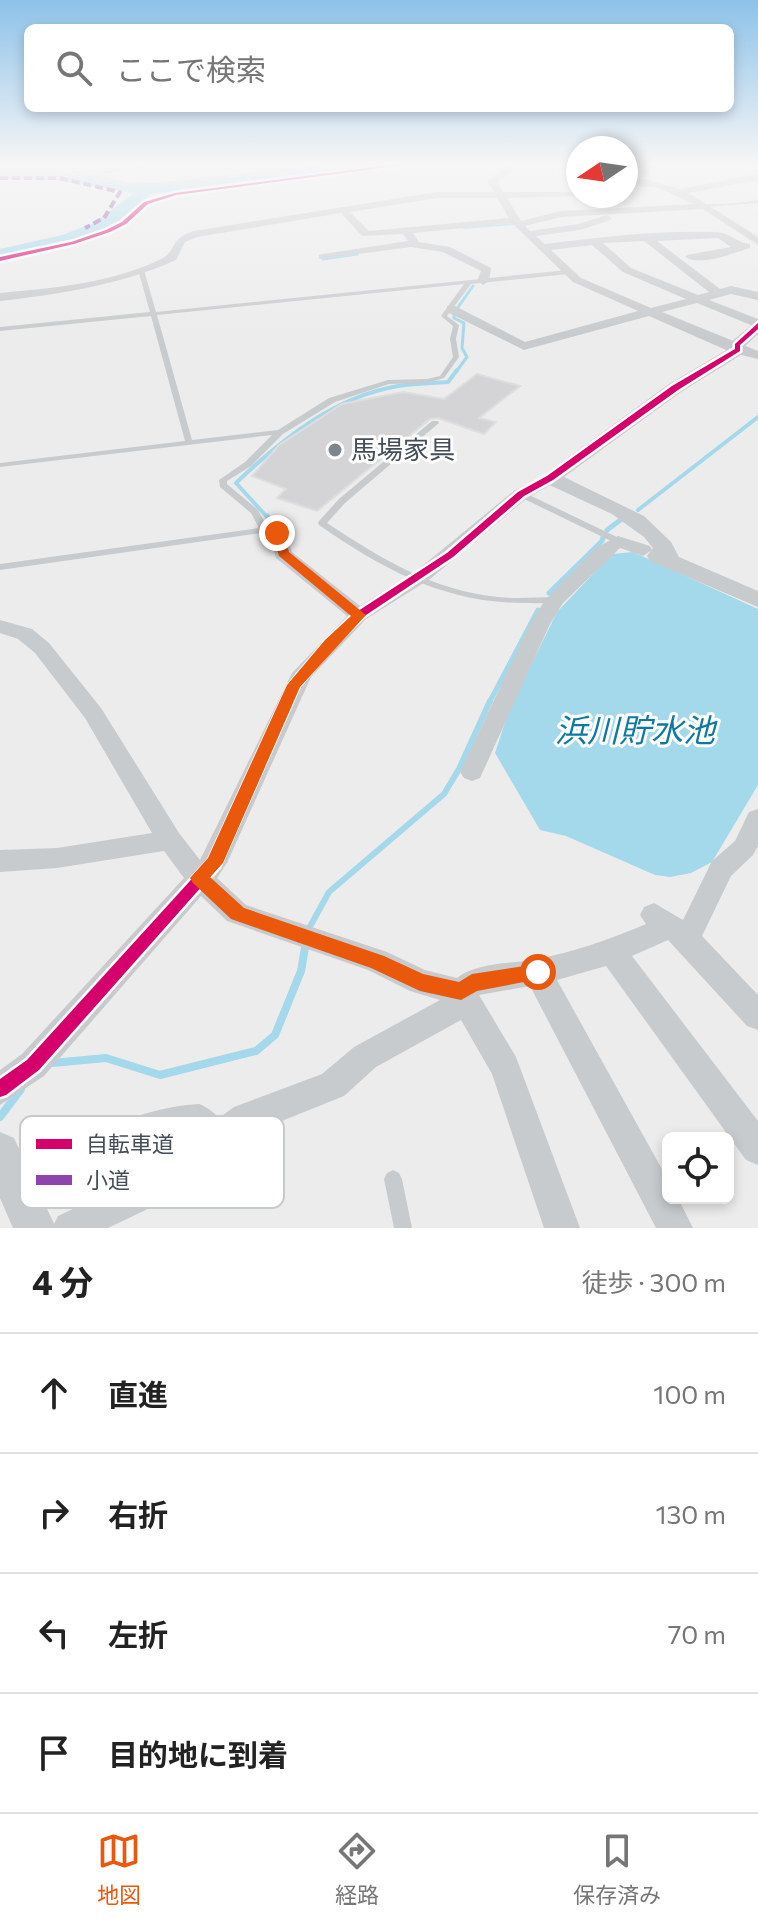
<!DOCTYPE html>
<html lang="ja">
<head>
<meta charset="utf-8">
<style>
	:root { --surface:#fff; --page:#f2f2f2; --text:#222; --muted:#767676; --line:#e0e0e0; --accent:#ea580c }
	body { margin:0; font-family:Commissioner,"Noto Sans JP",sans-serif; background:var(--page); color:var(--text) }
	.controls { position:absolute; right:24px; bottom:24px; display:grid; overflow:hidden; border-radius:12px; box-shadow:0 4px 12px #0003 }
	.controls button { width:72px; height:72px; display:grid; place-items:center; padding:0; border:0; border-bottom:2px solid var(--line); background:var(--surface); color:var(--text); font:40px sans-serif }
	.compass { position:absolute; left:566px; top:136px; width:72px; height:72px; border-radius:50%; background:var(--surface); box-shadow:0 4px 12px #0003; rotate:257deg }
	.stop { position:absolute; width:24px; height:24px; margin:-18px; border:6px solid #ea580c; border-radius:50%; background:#fff }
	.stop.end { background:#ea580c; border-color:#fff; box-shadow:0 2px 8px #0008 }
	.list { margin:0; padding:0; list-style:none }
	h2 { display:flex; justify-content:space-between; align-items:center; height:104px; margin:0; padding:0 32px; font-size:34px }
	h2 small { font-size:26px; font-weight:400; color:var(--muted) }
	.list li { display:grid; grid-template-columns:52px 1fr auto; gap:24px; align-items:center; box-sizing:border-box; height:120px; padding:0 32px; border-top:2px solid var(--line) }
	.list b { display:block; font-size:30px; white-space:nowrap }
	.list em { font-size:26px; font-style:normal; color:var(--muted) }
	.icon { flex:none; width:44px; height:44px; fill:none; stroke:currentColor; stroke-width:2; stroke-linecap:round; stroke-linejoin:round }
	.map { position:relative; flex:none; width:758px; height:1228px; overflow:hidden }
	.search { position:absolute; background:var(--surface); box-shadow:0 4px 12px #0003; left:24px; right:24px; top:24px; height:88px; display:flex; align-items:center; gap:20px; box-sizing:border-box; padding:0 28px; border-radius:12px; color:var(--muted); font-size:30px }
	.sheet { height:584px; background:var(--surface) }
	nav { display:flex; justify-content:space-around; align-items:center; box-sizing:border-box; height:112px; border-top:2px solid var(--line); background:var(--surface); font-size:22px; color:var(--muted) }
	nav a { display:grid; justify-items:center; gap:4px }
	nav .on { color:var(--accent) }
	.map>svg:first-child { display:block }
	.water { fill:#a4d8eb }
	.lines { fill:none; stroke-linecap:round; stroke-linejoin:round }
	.stream-far5 { stroke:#a4d8eb; stroke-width:2 }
	.stream-far4 { stroke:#a4d8eb; stroke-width:3 }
	.stream-far3 { stroke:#a4d8eb; stroke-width:4 }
	.stream-far2 { stroke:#a4d8eb; stroke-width:5 }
	.stream-far1 { stroke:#a4d8eb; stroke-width:6 }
	.stream { stroke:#a4d8eb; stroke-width:8 }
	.river { fill:#a4d8eb; fill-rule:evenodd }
	.building { fill:#d4d4d6; stroke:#dededf; stroke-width:2 }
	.service { fill:#c8cbcd; fill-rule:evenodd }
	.minor { fill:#c8cbcd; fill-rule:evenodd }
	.tertiary { fill:#c8cbcd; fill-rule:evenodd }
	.quiet { stroke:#8e44ad; stroke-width:4; stroke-dasharray:8 4; stroke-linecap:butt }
	.cycleway-casing { stroke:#fff; stroke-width:5 }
	.cycleway { fill:#d6006c; fill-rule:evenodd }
	.route { fill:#ea580c }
	.poi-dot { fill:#7f858c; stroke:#fff; stroke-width:3 }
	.labels { text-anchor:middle; stroke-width:6; stroke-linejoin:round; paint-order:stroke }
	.far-poi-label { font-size:26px; fill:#444d58; stroke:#fff; text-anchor:start }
	.water-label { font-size:32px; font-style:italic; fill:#0d7aa3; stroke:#fff }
	.key { fill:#fff; stroke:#c7cacd; stroke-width:2 }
	.key-label { font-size:22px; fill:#444d58 }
</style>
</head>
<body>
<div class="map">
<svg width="758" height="1228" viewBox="0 0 758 1228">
	<rect width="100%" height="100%" fill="#edecec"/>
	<path class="water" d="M633 552 758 609V785L712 862 691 873 670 877 655 875 566 836 540 830 495 753 509 710 557 612 612 554Z"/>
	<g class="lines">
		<path class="stream-far5" d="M744 203 758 201
			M707 205H722
			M464 228 514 224
			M343 256 358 254"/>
		<path class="stream-far4" d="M323 259 357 254
			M456 310 473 286
			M454 313V318L464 323 462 348 467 357 456 372"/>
		<path class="stream-far3" d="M638 510 758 417
			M268 518 236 483C282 439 334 397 398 386 415 383 432 383 448 382L457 370"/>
		<path class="stream-far2" d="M267 516 271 522
			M607 530 623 518
			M549 593 602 541 604 534
			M489 703 538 610"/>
		<path class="stream-far1" d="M307 932 329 892 444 794 459 769 490 701"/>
		<path class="stream" d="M52 1063 106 1058 160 1075 256 1051 275 1035 301 971 306 942
			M0 1117 21 1089"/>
		<path class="river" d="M355 163H404L397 167 151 194 106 231 73 243 0 259V249L62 235 94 223 134 193 56 180 0 179V171H56L147 185Z"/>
	</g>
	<path class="building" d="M477 374 520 386 479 418 496 422 484 434 438 418 430 419 317 511 277 498 286 489 252 476 279 445 342 404 403 392 444 399Z"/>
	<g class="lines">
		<path class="service" d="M75 163H79L75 170 77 171 126 182 154 183 339 163H357L154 185 126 184 74 173 70 170Z
			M161 163H176L97 174 95 173Z
			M758 201V203L705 207 703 206Z
			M141 268 144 270 156 312 568 270 571 272 568 274 471 284 447 316 459 325 456 339 459 357 444 378 427 383 389 384 335 402 283 434 251 466 227 481V484L258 510 269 530 268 532 0 570V564L259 528 251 513 220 487 219 480 245 462 272 435 0 467V463L185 441 151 316 0 331V327L150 312 138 270ZM464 284 441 316 453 326 450 339 453 357 440 376 427 379 388 380 329 398 278 430 192 440 157 315Z
			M432 421H438L439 423 345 503 327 523C380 558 434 591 498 597 517 599 536 597 555 597L558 598 560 600 558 602C548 604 538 603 528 603 446 604 384 570 319 525L318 523 319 521 339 499Z
			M521 491 621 539 623 541 621 543H615L518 496V492Z
			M199 1104C210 1108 224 1120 228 1131L226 1137 220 1139 214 1137 196 1120C135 1124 81 1156 29 1186L23 1189 17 1186 14 1180 17 1174C74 1142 132 1108 199 1104Z
			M393 1170 399 1173 402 1179 412 1228H394L384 1179 387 1173Z"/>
		<path class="minor" d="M502 163H511L515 168 497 182 503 192H578V196H582L507 198 521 221 561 211 694 204 659 188 626 185V179H644L680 189 758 174V180L689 193 758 237V245L703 209 561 217 525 226 530 231 578 224 607 215 612 218 611 220 580 230 536 236 545 244C601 237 659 230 716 232 729 232 737 243 750 244V248C732 253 702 267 685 257L687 255 731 247 718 238 657 241 720 289 731 286 758 292V300L731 294 709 300 758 319V328L697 303 662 312 758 351V359L733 353 649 316 524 350 447 312V306H455L525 342 638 311 573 282 512 223 413 233 419 242 450 247 491 268 489 281 483 285 477 281 481 271 443 252 411 247 319 259V255L323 254 408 241 403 234 362 236 341 213 197 237 185 242 176 260C120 285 61 294 0 301V293C54 288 114 283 163 258 177 250 169 239 194 231L437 192H494L487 181 506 168ZM437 198H497L509 218 369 231 350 212ZM644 241 709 292 698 295 631 268 603 243ZM592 245 623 272 686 299 651 308 581 278 551 250Z
			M550 473 556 474 558 478 556 482 527 498 430 579 366 619 311 677 227 863 217 878 246 905 387 952 425 970 457 978C477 962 513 964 537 959 574 952 611 939 646 924L640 915 644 907 654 903 683 920 712 861 735 841 749 812 758 809V846L753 855 731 876 702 936 758 995V1030L747 1026 668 940 632 956 758 1121V1165L746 1160 606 966 557 980 668 1180V1198H678L693 1228H656L530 986 479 995 516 1057 580 1228H544L492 1074 461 1020 376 1067 344 1096 257 1131 236 1147 223 1168 204 1182 108 1228H52L58 1216 180 1158 199 1144 212 1123 234 1107 322 1074 354 1047 440 1000 410 991 368 970 227 921 201 896 44 1076 0 1105V1070L22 1054 184 878 164 851 57 868 0 872V850L57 848 152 833 85 718 35 653 18 639 0 633V620L32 629 49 643 101 708 179 833 200 860 292 673 347 616 276 558 269 536 256 530 259 526 283 529 292 552 360 606 416 571 515 490Z
			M618 536 650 546 652 550 643 556 620 548 563 603 550 624 480 778 472 781 464 778 460 772 530 624 545 600 596 548Z"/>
		<path class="tertiary" d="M758 320V334L745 346 744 353 681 392 564 477 644 516 671 542 679 557 758 591V607L650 561 647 556 653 548 644 537 612 514 543 482 540 478 669 384 730 348 731 342Z
			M0 1132 14 1138 56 1228H13L0 1198Z"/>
		<path class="quiet" d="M0 178H59L120 192 104 218 85 228"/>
		<g class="cycleway-casing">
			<path id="cycleway" d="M404 163H419L176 195 148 204 126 224 110 232 74 244 0 261V257L71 242 106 230 122 222 144 202 175 193Z
				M758 323V329L740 345V351L678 390 553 480 524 496 453 557 363 617 334 645 299 686 219 867 39 1070 6 1095 0 1097V1079L27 1060 209 860 289 685 326 641 355 613 447 553 518 492 547 476 672 386 735 349V344Z"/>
		</g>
		<use href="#cycleway" class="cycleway"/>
	</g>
	<linearGradient id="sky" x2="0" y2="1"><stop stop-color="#8dc2e9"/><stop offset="0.49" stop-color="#f7f6f6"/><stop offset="1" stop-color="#f7f6f6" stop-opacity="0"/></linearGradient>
	<rect width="758" height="335" fill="url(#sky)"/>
	<path class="route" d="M277 530 283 533 289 552 366 615 300 687 223 863 210 877 244 908 384 956 423 974 459 982 472 974 538 964 545 966 548 972 545 978 477 991 461 1000 420 991 371 968 231 919 193 883 190 878 208 858 287 685 325 640 351 616 279 556 272 533Z"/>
	<circle class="poi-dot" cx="335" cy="450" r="8"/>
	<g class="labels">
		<g class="far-poi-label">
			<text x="351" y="459">馬場家具</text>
		</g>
		<g class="water-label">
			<text x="635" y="742">浜川貯水池</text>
		</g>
	</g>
	<rect x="20" y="1116" width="264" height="92" rx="12" class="key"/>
	<rect x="36" y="1139" width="36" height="10" fill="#d6006c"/>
	<rect x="36" y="1175" width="36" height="10" fill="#8e44ad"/>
	<g class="key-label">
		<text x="86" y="1152">自転車道</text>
		<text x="86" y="1188">小道</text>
	</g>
</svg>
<div class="controls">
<button><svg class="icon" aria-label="locate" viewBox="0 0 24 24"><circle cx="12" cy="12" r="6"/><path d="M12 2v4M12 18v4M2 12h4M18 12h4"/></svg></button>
</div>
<svg class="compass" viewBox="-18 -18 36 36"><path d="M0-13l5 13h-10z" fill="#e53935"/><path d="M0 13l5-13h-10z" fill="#767676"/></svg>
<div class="stop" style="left:538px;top:972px"></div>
<div class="stop end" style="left:277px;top:533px"></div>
<div class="search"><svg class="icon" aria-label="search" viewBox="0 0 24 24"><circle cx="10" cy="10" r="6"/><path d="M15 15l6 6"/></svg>ここで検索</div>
</div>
<section class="sheet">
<h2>4 分<small>徒歩 · 300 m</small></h2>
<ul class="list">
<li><svg class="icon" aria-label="ahead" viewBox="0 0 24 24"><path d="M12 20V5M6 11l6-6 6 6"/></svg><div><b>直進</b></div><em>100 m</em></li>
<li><svg class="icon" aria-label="right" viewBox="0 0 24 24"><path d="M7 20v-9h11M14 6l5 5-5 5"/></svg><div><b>右折</b></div><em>130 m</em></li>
<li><svg class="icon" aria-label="left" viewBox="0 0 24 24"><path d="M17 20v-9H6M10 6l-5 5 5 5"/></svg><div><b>左折</b></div><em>70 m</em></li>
<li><svg class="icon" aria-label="arrive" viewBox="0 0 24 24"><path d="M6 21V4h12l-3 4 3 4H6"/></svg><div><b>目的地に到着</b></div></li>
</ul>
</section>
<nav>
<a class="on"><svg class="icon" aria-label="map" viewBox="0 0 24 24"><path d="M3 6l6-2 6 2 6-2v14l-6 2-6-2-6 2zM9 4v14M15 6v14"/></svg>地図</a>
<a><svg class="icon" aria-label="directions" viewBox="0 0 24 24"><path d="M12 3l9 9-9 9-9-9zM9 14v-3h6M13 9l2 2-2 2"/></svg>経路</a>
<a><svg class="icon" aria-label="saved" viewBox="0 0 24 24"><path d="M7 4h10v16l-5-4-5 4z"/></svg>保存済み</a>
</nav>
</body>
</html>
